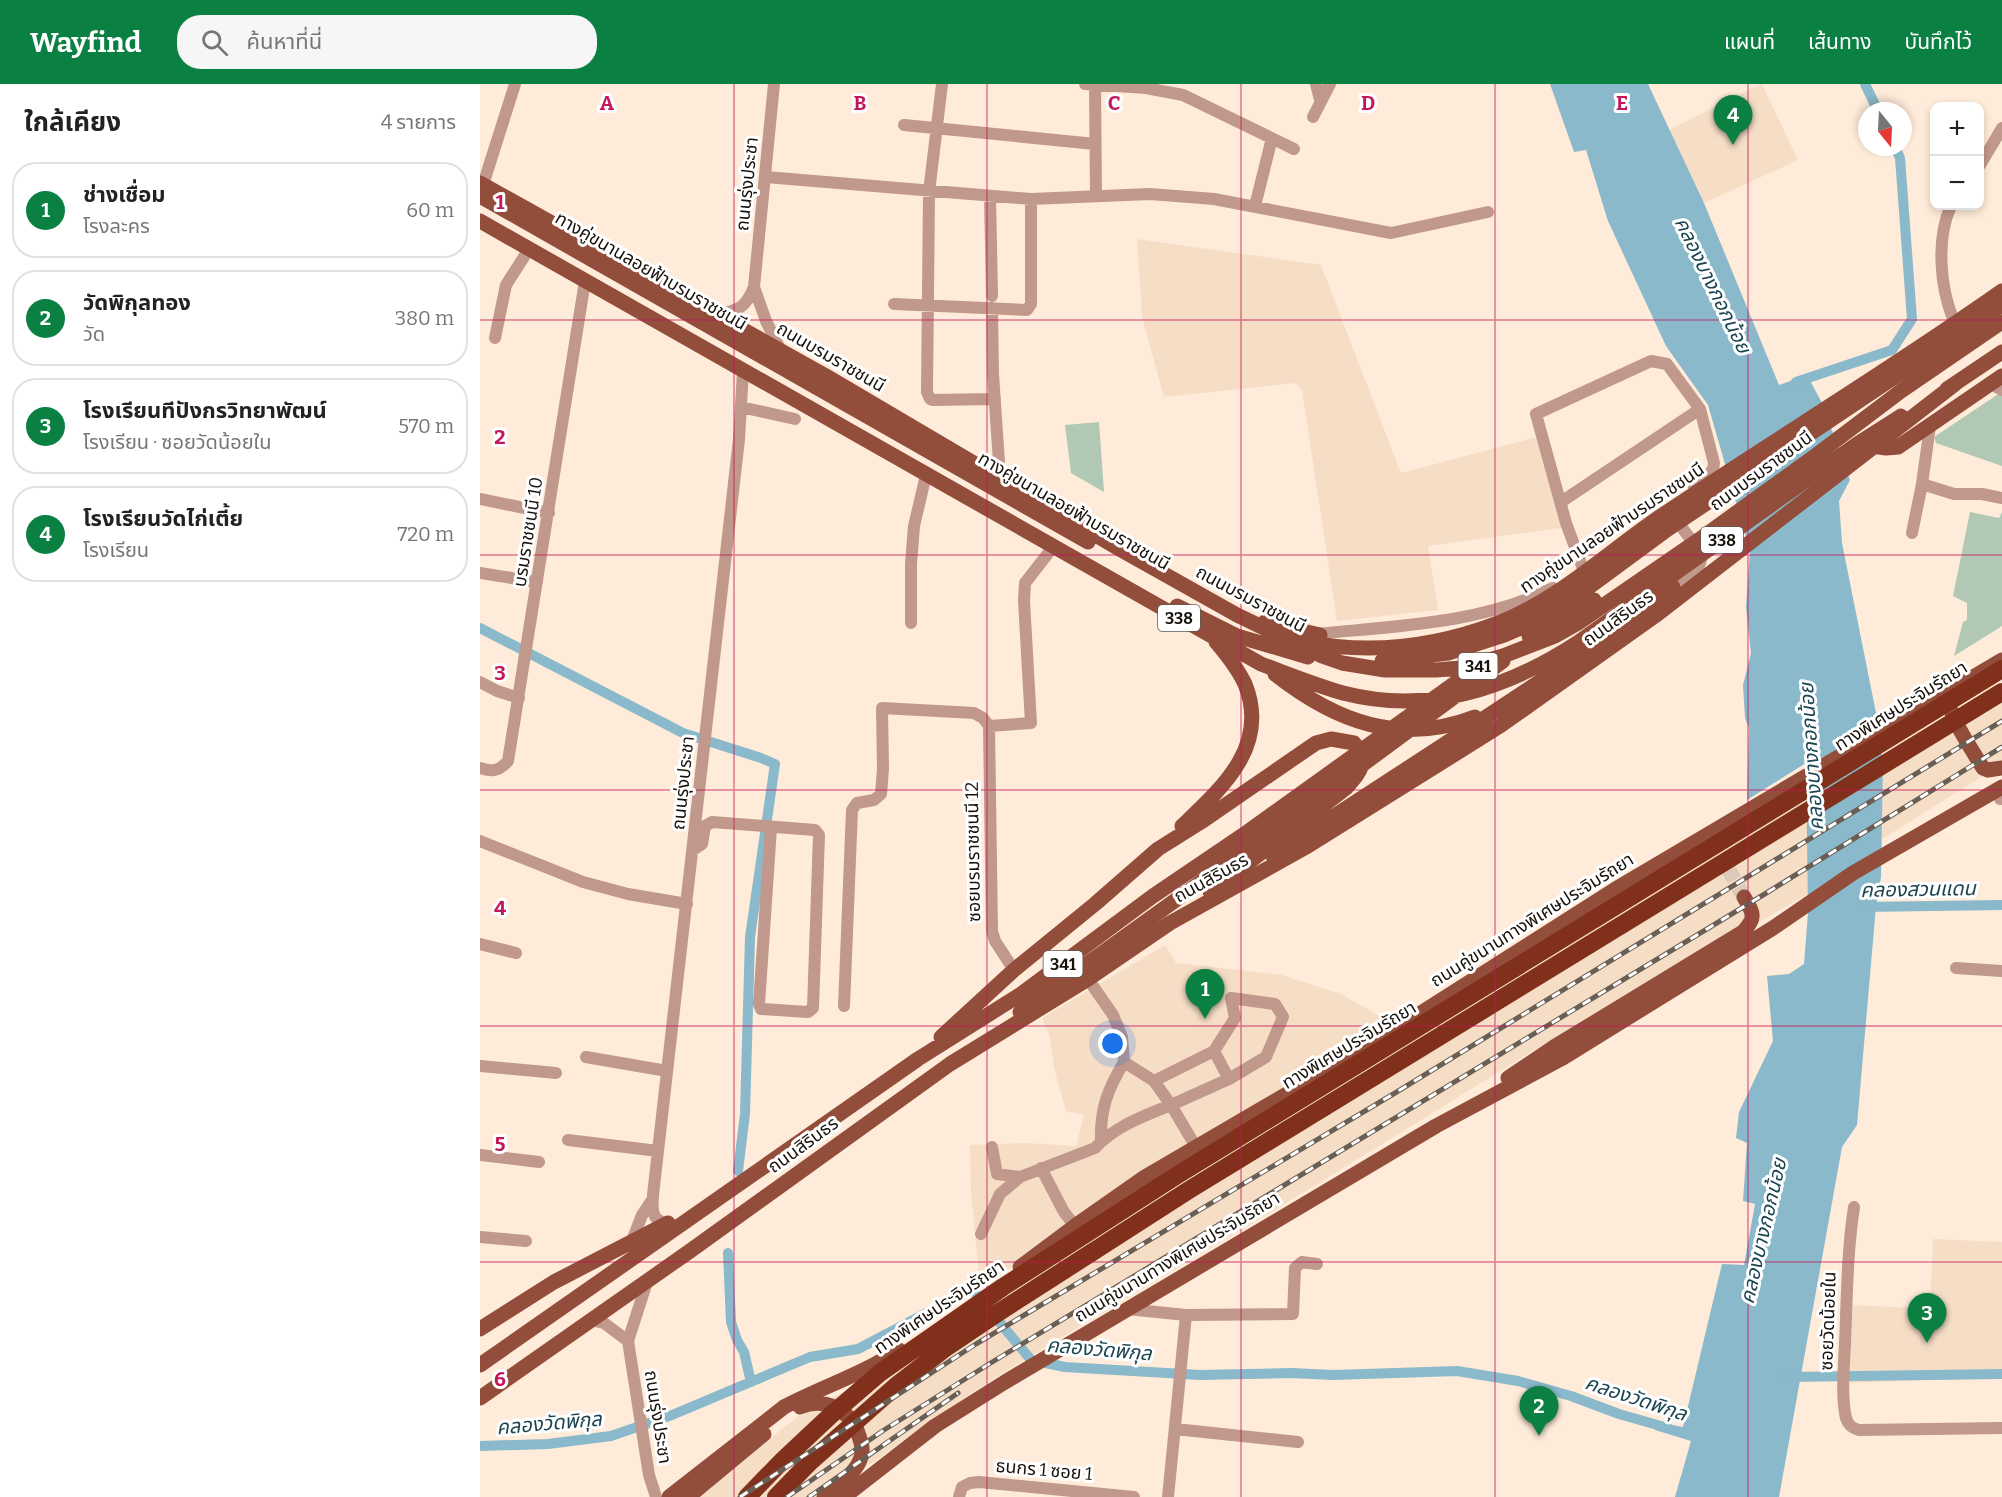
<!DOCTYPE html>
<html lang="th">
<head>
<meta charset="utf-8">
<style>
	:root { --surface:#fff; --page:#f6f6f6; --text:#222; --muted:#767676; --line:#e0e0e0; --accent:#0b8043 }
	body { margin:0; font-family:Bitter,"Noto Sans Thai",serif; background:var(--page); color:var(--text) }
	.controls { position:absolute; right:18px; top:18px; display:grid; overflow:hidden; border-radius:12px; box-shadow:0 3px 9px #0003 }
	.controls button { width:54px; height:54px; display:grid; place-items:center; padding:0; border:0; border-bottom:2px solid var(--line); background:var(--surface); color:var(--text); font:30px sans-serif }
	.compass { position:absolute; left:1378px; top:18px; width:54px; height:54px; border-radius:50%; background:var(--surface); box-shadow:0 3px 9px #0003; rotate:162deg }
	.you { position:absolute; left:633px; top:960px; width:21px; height:21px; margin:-15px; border:4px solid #fff; border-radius:50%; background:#1a73e8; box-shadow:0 0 0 9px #1a73e833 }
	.badge { display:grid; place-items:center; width:39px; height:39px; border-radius:50%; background:var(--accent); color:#fff; font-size:20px; font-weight:700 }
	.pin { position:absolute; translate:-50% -50px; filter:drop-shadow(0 2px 3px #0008) }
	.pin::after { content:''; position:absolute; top:32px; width:21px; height:18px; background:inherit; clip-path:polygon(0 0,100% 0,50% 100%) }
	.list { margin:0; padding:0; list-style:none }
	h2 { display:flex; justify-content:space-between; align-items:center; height:78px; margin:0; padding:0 24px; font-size:26px }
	h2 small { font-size:20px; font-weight:400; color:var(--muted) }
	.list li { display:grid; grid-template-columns:39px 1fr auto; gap:18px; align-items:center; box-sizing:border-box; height:96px; margin:0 12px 12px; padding:0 12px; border:2px solid var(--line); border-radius:24px }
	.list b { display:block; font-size:22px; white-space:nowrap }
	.list p { margin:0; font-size:20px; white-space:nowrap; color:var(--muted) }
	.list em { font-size:20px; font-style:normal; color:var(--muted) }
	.icon { flex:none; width:33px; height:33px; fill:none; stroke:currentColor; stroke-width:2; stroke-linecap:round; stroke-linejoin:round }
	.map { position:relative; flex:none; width:1522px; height:1413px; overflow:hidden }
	header { display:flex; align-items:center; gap:36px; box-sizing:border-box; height:84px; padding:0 30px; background:var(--accent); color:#fff }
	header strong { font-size:28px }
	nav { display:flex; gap:33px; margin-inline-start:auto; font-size:21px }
	.search { width:420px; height:54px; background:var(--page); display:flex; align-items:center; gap:15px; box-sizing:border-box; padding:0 21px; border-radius:24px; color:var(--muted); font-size:22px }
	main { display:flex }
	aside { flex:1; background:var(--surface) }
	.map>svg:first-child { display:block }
	.built { fill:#f6dec6 }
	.green { fill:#b1c8b5 }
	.water { fill:#89b9ca }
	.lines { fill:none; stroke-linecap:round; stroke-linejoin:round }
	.canal { stroke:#89b9ca; stroke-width:10 }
	.major-tunnel { stroke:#dccaba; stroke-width:15; stroke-dasharray:15 8; stroke-linecap:butt }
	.minor { stroke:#c1988c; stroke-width:12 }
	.major { stroke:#934d3b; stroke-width:15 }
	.highway { stroke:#81311b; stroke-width:18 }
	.rail-casing { stroke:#6a5f55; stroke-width:5 }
	.rail { stroke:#fff; stroke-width:3; stroke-dasharray:9; stroke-linecap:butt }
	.grid { fill:none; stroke:#c2185b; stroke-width:1.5; stroke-opacity:0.55 }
	.labels { text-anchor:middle; stroke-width:6; stroke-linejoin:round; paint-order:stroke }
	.shield { fill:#fff; stroke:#5d5955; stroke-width:1.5 }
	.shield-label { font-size:16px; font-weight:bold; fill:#18120c }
	.street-label { font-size:18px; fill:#18120c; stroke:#fff }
	.water-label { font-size:20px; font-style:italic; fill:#1a4451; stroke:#fff }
	.grid-label { font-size:20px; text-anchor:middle; font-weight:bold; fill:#c2185b; stroke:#fff; stroke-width:6; stroke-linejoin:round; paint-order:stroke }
</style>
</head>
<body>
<header>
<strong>Wayfind</strong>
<div class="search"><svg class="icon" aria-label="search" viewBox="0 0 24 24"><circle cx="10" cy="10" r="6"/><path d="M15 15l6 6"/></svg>ค้นหาที่นี่</div>
<nav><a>แผนที่</a><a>เส้นทาง</a><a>บันทึกไว้</a></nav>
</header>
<main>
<aside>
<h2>ใกล้เคียง<small>4 รายการ</small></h2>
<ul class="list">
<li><span class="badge">1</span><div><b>ช่างเชื่อม</b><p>โรงละคร</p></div><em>60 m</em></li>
<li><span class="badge">2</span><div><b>วัดพิกุลทอง</b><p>วัด</p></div><em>380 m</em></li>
<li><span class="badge">3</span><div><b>โรงเรียนทีปังกรวิทยาพัฒน์</b><p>โรงเรียน · ซอยวัดน้อยใน</p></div><em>570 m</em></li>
<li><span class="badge">4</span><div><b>โรงเรียนวัดไก่เตี้ย</b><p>โรงเรียน</p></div><em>720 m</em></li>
</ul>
</aside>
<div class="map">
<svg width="1522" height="1413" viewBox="0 0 1522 1413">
	<rect width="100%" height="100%" fill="#ffebd9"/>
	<path class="built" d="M1280 0H1282L1318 76 1224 119 1189 46Z
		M657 155 841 181 921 389 1057 353 1081 444 948 462 958 526 857 537 822 306 815 299 684 313 662 233Z
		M1522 601V680L1402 755 1403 682Z
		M1327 712 1328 810 1053 967 839 1099 529 1285 451 1336 401 1373 338 1413H217L320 1331 473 1249 598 1164Z
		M685 861 696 879 802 891 861 910 905 935 900 946 500 1203 491 1106 490 1061 545 1059 596 1062 604 1031 586 1027 574 984 570 953 562 934Z
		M1453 1155 1522 1158V1293L1369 1299 1373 1221 1450 1225Z"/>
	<path class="green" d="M1520 309H1522V382L1456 359 1454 353Z
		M619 338 624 408 591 389 585 341Z
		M1490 428 1519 434 1522 428V542L1474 572 1483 538 1487 536V519L1473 512Z"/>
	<path class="water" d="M1070 0H1168L1224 119 1299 301 1327 291 1342 319 1370 396 1359 417 1362 459 1397 634 1403 682 1401 793 1396 822 1377 1041 1362 1063 1299 1413H1195L1211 1357 1175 1346 1177 1338 1203 1343 1242 1180 1264 1181 1275 1120 1263 1117 1267 1059 1256 1054 1259 1028 1293 957 1287 892 1309 890 1324 880 1328 829 1326 679 1267 716 1269 644 1265 634 1263 601 1271 569 1266 523 1270 467 1228 321 1186 262 1128 137 1106 66 1094 68Z"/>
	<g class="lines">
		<path class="canal" d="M1385 0 1398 27
			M1316 298 1412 266 1432 235 1420 74 1415 63
			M0 544 203 649 281 674 295 680 270 853 265 1030 258 1087
			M1381 823 1522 821
			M248 1169 251 1238 257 1256 264 1268 271 1298
			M1306 1293 1522 1290
			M0 1362 68 1360 131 1352 192 1331 330 1273 378 1265 492 1205 551 1276 585 1283 720 1291 811 1289 853 1291 977 1287 1038 1297 1091 1312 1139 1330 1188 1344"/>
		<path class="major-tunnel" d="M1247 783 1264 813"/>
		<path class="minor" d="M462 0 449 108 447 308 450 315 453 316 515 315
			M605 0 666 4 703 11 814 65
			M615 0 616 112
			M836 0 840 16
			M833 33 850 0
			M424 41 615 60
			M1500 81 1522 44
			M286 93 551 115 670 110 734 115 911 149 1008 128
			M3 101 35 0
			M510 112 512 212
			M775 122 792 54
			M1471 122C1456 154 1460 202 1473 235
			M274 203 286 237 301 267
			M414 220 547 226 551 220V115
			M512 224 513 290 520 393
			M237 230C259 227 266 223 274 203L294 0
			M15 254 26 201 49 165
			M1511 300 1522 306
			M261 323 315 335
			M1442 400 1474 410H1502L1522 414
			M0 415 69 429
			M1081 418 1220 325
			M1190 438 1199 440C1227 477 1231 476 1193 506
			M1432 449 1442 400 1450 342
			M1102 482 1086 439 1056 330 1171 277 1187 280 1220 325 1234 379 1233 386 1214 403
			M0 489 57 498
			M431 539V480L434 442 446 391
			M835 550C916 542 1000 540 1073 504
			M0 598 17 607 39 614
			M509 642 512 847 515 857 534 886
			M0 684C13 688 19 687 28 677L105 197
			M1520 715H1522
			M0 757 103 798 148 810 207 820
			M213 766 222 760 225 742 232 738 335 746 339 751 333 924 328 928 281 925 279 920 291 744
			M0 860 36 869
			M1476 884 1522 887
			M364 922 372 726 377 719 394 716 401 710 403 685 402 624 494 629 503 634 509 642 551 639 544 517 545 499 573 463
			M734 967 749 995
			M106 973 187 987
			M0 982 76 989
			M674 997 734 967 755 934 751 914 795 920 803 933 786 973 749 995 691 1021 716 1063
			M88 1056 178 1067
			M621 1057C620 1024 628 1005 644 978
			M512 1063 517 1090 540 1093
			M0 1071 59 1078
			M561 1084 584 1128 595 1142
			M1374 1123C1367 1169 1367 1214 1365 1260 1364 1282 1361 1313 1366 1334 1368 1341 1372 1344 1379 1346L1522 1344
			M187 1139C171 1137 172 1125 173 1111L259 355 263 287
			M501 1150 520 1110 540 1093 615 1064C635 1042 664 1032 691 1021L674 997 644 978 642 953 633 931 608 895
			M0 1153 46 1157
			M152 1157 162 1131 172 1116
			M168 1195 148 1257 169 1391 176 1413
			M647 1225 706 1231 813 1230 815 1184 822 1178 837 1180
			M110 1236 124 1239 148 1257
			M695 1345 818 1358
			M479 1413 482 1403 490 1399 499 1398 654 1413
			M688 1413 706 1231"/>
		<path class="major" d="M0 99 346 292 636 463 757 531 842 572 862 579 905 586H956L981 584 1023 572 1075 552 1098 539 1220 455 1335 372 1421 307 1522 238
			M0 112 608 458
			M0 137 781 580C808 590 835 601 863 609 948 631 1026 605 1097 559L1377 360 1421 332
			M1467 305 1522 268
			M1392 362 1406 364 1418 363 1522 292
			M697 522 757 552 828 573
			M785 538 840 551
			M1049 552 1114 516
			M822 557C888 571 955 563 1018 539 1078 516 1128 468 1181 432 1294 356 1410 286 1522 207
			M902 577 968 569 1024 551 1054 538 1093 515 1188 445 1522 221
			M795 590C856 638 920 662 995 633
			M1468 608C1464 626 1493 667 1503 684L1508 686 1522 684
			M702 742C742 704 790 662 765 600 758 585 747 571 736 558
			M793 772C927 684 1062 599 1193 506V503
			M540 928 821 726 1023 577
			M461 953 534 886 615 820 678 765 721 738 836 659 851 655 874 659C890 678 880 688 866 704L730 808
			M1028 994 1074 963 1263 848C1277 833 1273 829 1264 813
			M540 1183 595 1142 665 1093 889 962 1134 806 1522 576
			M0 1245 74 1198 188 1139
			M0 1281 438 975 541 910 673 812 763 751 996 584
			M0 1314 210 1167 470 980 608 895 690 839 828 762 1020 642 1175 532 1475 300
			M320 1323C345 1312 372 1327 379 1352 382 1360 384 1368 380 1376 374 1391 356 1403 344 1413
			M189 1413 304 1323C342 1303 383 1290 419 1266
			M208 1413 284 1350
			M364 1413 455 1342 525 1298 956 1042 1081 975 1293 844 1373 789 1522 703"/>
		<path class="highway" d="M267 1413 303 1376 351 1331 401 1288 523 1203 699 1090 1522 585
			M296 1413 330 1378 416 1302 464 1265 516 1230 709 1106 1522 608"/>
		<g class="rail-casing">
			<path id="rail" d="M260 1413 496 1260 915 1009 1522 637
				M307 1413 404 1346 509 1280 1288 808 1522 663
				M329 1413 478 1309"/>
		</g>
		<use href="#rail" class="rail"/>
	</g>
	<path class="grid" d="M254 0V1413M507 0V1413M761 0V1413M1015 0V1413M1268 0V1413M0 236H1522M0 471H1522M0 706H1522M0 942H1522M0 1178H1522"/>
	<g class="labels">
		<g class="shield">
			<rect x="1221" y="443" width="42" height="26" rx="4.5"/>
			<rect x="678" y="521" width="42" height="26" rx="4.5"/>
			<rect x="978.5" y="569" width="39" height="26" rx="4.5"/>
			<rect x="563.5" y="867" width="39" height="26" rx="4.5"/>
		</g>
		<g class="shield-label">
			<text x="1242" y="462">338</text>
			<text x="699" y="540">338</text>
			<text x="998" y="588">341</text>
			<text x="583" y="886">341</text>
		</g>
		<g class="street-label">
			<text transform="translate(267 100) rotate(-84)" y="6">ถนนรุ่งประชา</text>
			<text transform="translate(171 187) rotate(30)" y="6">ทางคู่ขนานลอยฟ้าบรมราชชนนี</text>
			<text transform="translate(351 273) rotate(30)" y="6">ถนนบรมราชชนนี</text>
			<text transform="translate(1281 387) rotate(-36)" y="6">ถนนบรมราชชนนี</text>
			<text transform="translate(594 427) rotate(30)" y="6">ทางคู่ขนานลอยฟ้าบรมราชชนนี</text>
			<text transform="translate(1132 444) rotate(-34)" y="6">ทางคู่ขนานลอยฟ้าบรมราชชนนี</text>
			<text transform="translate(48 448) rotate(-81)" y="6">บรมราชชนนี 10</text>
			<text transform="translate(771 515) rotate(28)" y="6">ถนนบรมราชชนนี</text>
			<text transform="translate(1138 534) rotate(-36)" y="6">ถนนสิรินธร</text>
			<text transform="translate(1421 622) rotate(-32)" y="6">ทางพิเศษประจิมรัถยา</text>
			<text transform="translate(203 699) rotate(-84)" y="6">ถนนรุ่งประชา</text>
			<text transform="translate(493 768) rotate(-91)" y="6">ซอยบรมราชชนนี 12</text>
			<text transform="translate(731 794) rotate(-29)" y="6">ถนนสิรินธร</text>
			<text transform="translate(1052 836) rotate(-32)" y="6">ถนนคู่ขนานทางพิเศษประจิมรัถยา</text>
			<text transform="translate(869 961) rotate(-31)" y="6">ทางพิเศษประจิมรัถยา</text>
			<text transform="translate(323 1061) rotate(-36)" y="6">ถนนสิรินธร</text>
			<text transform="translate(697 1173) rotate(-31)" y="6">ถนนคู่ขนานทางพิเศษประจิมรัถยา</text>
			<text transform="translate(459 1223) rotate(-34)" y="6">ทางพิเศษประจิมรัถยา</text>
			<text transform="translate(1348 1237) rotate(-88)" y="6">ซอยวัดน้อยใน</text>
			<text transform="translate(178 1333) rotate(81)" y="6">ถนนรุ่งประชา</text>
			<text transform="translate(564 1386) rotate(5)" y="6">ธนกร 1 ซอย 1</text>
		</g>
		<g class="water-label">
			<text transform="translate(1233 201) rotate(64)" y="7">คลองบางกอกน้อย</text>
			<text transform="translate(1331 673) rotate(-94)" y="7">คลองบางกอกน้อย</text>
			<text transform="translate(1438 805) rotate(-1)" y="7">คลองสวนแดน</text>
			<text transform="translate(1283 1147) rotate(-77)" y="7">คลองบางกอกน้อย</text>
			<text transform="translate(619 1265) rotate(5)" y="7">คลองวัดพิกุล</text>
			<text transform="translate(1156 1314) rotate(18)" y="7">คลองวัดพิกุล</text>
			<text transform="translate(69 1339) rotate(-5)" y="7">คลองวัดพิกุล</text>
		</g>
	</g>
	<g class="grid-label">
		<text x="127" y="26">A</text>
		<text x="380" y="26">B</text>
		<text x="634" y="26">C</text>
		<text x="888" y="26">D</text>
		<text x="1142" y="26">E</text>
		<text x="20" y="125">1</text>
		<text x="20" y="360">2</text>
		<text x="20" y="596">3</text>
		<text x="20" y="831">4</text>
		<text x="20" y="1067">5</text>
		<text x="20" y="1302">6</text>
	</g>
</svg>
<div class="controls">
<button>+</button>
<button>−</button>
</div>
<svg class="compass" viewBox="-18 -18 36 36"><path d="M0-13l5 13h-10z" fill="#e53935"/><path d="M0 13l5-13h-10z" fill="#767676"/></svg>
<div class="you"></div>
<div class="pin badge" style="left:725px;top:935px">1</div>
<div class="pin badge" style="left:1059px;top:1352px">2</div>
<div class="pin badge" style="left:1447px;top:1259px">3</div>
<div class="pin badge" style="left:1253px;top:61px">4</div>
</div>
</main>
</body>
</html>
